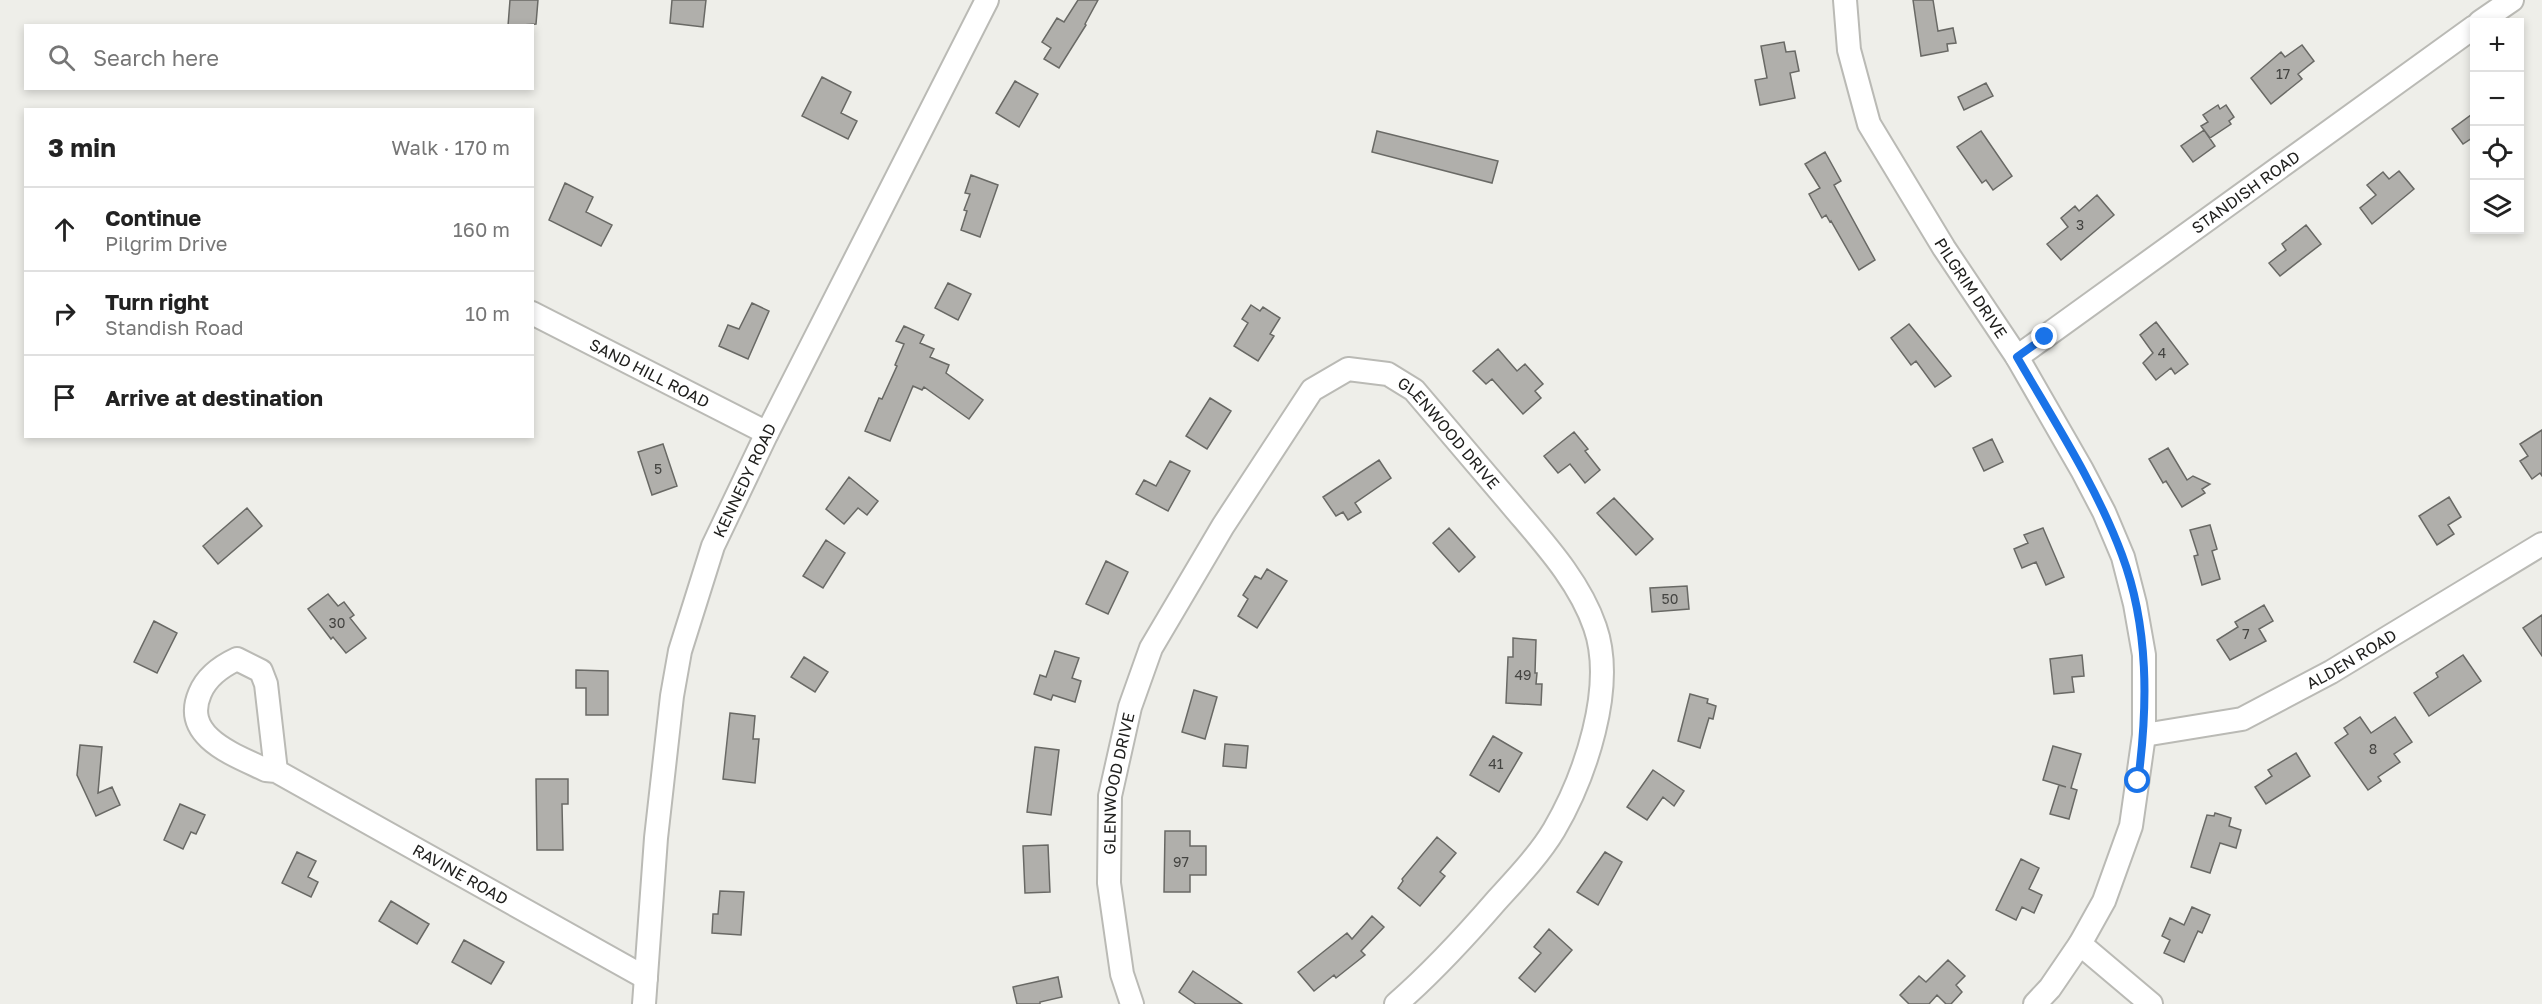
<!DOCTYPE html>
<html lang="en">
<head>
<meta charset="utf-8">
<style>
	:root { --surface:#fff; --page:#f2f2f2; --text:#222; --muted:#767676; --line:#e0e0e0 }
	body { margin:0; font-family:"Golos Text",sans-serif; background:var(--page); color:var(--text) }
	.controls { position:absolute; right:18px; top:18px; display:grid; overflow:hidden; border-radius:0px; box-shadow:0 3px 9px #0003 }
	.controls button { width:54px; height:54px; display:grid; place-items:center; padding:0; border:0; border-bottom:2px solid var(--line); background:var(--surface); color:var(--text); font:30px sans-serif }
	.stop { position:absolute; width:18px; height:18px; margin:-14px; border:4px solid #1a73e8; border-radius:50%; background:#fff }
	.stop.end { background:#1a73e8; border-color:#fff; box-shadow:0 2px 6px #0008 }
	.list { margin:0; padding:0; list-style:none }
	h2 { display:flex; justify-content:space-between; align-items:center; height:78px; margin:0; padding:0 24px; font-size:26px }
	h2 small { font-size:20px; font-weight:400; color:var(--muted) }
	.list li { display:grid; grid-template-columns:39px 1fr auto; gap:18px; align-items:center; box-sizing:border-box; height:84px; padding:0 24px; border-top:2px solid var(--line) }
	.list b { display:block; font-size:22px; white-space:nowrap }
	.list p { margin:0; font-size:20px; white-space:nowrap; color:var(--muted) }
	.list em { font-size:20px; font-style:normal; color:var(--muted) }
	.icon { flex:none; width:33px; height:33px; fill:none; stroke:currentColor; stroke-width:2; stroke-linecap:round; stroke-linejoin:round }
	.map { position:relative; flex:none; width:2542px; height:1004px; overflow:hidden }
	.search { position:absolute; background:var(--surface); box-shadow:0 3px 9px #0003; left:24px; top:24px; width:510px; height:66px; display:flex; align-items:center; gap:15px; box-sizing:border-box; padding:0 21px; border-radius:0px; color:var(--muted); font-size:22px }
	.panel { position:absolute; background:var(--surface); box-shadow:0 3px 9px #0003; left:24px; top:108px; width:510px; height:330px; border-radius:0px }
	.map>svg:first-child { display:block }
	.building { fill:#b0afab; stroke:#696965; stroke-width:1.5 }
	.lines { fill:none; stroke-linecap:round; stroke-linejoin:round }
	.minor-casing { stroke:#babab5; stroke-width:26 }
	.minor { stroke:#fff; stroke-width:22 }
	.route { stroke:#1a73e8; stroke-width:8 }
	.labels { text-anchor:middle; stroke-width:4.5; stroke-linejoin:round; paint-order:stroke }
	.number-label { font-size:14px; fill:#444441 }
	.street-label { font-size:16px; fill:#20201e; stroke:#fff }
</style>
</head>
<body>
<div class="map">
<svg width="2542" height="1004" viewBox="0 0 2542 1004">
	<rect width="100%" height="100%" fill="#eeeee9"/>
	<path class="building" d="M510 0H538L536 24 508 26Z
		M672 0H706L703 27 670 23Z
		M1078 0H1098L1085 24 1086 25 1059 68 1044 59 1051 48 1042 42 1057 18 1064 22Z
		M1913 0H1933L1938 31 1953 28 1956 43 1947 44 1948 51 1921 56Z
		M1784 42 1786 52 1795 51 1799 71 1790 73 1795 98 1760 105 1755 80 1767 78 1761 46Z
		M2302 45 2314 61 2298 74 2302 79 2271 104 2251 78 2281 52 2285 57Z
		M822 77 851 92 841 113 857 121 848 139 802 116Z
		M1015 81 1038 94 1019 127 996 113Z
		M1986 83 1993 96 1964 110 1958 97Z
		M2218 105 2220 109 2226 105 2234 117 2229 121 2231 124 2210 138 2204 130 2215 146 2193 162 2181 146 2204 130 2201 126 2208 122 2203 115Z
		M2475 112V136L2463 144 2452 129Z
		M1377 131 1498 161 1492 183 1372 152Z
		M1981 131 2012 176 1993 190 1986 180 1982 183 1957 147Z
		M1825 152 1841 181 1834 185 1875 260 1859 270 1831 221 1830 222 1826 215 1822 218 1809 194 1820 188 1805 164Z
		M2399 171 2414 189 2372 224 2360 208 2376 195 2367 185 2383 172 2389 179Z
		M971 175 998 185 980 237 961 230 967 211 964 210 970 194 965 193Z
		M565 183 593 197 586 212 612 225 601 246 549 220Z
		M2097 195 2114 215 2061 260 2047 244 2068 227 2061 218 2075 206 2079 211Z
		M2306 225 2321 244 2280 276 2269 263 2286 250 2282 244Z
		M948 283 971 294 958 320 935 308Z
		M752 303 769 311 748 359 719 346 728 325 739 329Z
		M1251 305 1260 311 1263 307 1280 318 1270 334 1274 336 1258 361 1234 346 1248 323 1242 319Z
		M2156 322 2188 364 2175 374 2171 368 2156 380 2143 363 2153 353 2140 335Z
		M1909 324 1951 376 1935 387 1916 361 1911 365 1891 338Z
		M904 326 924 335 920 343 934 349 930 357 949 365 946 373 983 400 969 419 924 387 922 390 913 386 890 441 865 431 879 398 882 399 897 366 895 365 904 344 896 341Z
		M1498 349 1517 371 1525 364 1543 384 1535 391 1541 398 1523 414 1492 379 1486 384 1473 371Z
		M1210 398 1231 411 1207 449 1186 436Z
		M2542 430V476L2540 473 2532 479 2520 461 2528 456 2520 444Z
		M1574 432 1588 449 1585 451 1600 470 1585 483 1570 464 1558 473 1544 456Z
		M1992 439 2003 462 1984 471 1973 448Z
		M663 444 677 486 652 495 638 452Z
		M2168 448 2187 480 2193 476 2210 484 2202 489 2205 493 2182 507 2166 481 2163 483 2149 459Z
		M1379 460 1391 478 1355 503 1361 512 1348 520 1343 512 1336 516 1323 497Z
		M1170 461 1190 471 1168 511 1136 494 1144 480 1156 486Z
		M849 477 878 501 867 515 858 508 844 524 826 509Z
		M2449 497 2461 517 2448 525 2454 534 2437 545 2419 516Z
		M1614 498 1653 539 1636 555 1597 513Z
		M247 508 262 526 218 564 203 546Z
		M2210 525 2217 549 2212 551 2220 579 2202 585 2194 556 2198 555 2190 530Z
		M1449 528 1475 557 1459 572 1433 543Z
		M2043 528 2064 577 2046 585 2036 562 2022 568 2014 549 2028 543 2024 535Z
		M826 540 845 553 823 588 803 576Z
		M1106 561 1128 572 1108 614 1086 604Z
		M1267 569 1287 581 1257 628 1238 616 1248 599 1243 595 1255 576 1261 579Z
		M1687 586 1689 609 1652 612 1650 588Z
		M328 594 338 606 344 602 354 615 350 618 366 638 346 653 333 637 331 639 308 609Z
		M2264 605 2273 621 2259 629 2266 641 2230 660 2217 640 2238 627 2235 622Z
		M2542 615V656L2523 628Z
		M154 621 177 633 157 673 134 662Z
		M1513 638 1536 640 1535 673H1537L1536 684H1542L1541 705 1506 703 1508 657H1513Z
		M1055 651 1079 658 1072 678 1081 681 1075 702 1053 695 1051 700 1034 694 1040 675 1046 677Z
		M2082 655 2084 676 2072 677 2074 692 2054 694 2050 659Z
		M2463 655 2481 681 2429 716 2414 693 2438 677 2436 673Z
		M804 657 828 672 815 692 791 677Z
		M576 670 608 671V715H586V688H576Z
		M1194 690 1217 697 1205 739 1182 732Z
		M1690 694 1708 699 1707 703 1716 706 1713 719 1709 718 1700 748 1678 741Z
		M730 713 755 716 753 739H759L755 783 723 779Z
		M2360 717 2371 733 2395 717 2412 742 2394 754 2400 762 2378 777 2381 781 2368 790 2335 743 2348 734 2344 728Z
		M1493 736 1522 753 1499 792 1470 775Z
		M1225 744 1248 746 1246 768 1223 766Z
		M80 745 102 747 98 793 112 787 120 805 96 816 77 775Z
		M2053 746 2081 754 2071 788 2077 790 2069 819 2050 814 2059 785 2066 787 2043 780Z
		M1035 747 1059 750 1051 815 1027 812Z
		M2296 753 2310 776 2266 804 2255 787 2272 776 2268 770Z
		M1653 770 1684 791 1674 806 1663 797 1647 820 1627 807Z
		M536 779H568V804H562L563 850H537Z
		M180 804 205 815 196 834 191 832 183 849 164 840Z
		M2215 813 2231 818 2229 826 2241 830 2236 848 2220 843 2210 873 2191 867 2207 815 2214 816Z
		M1165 831H1190V846H1206V875H1190V892H1164Z
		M1437 837 1456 853 1440 872 1445 876 1420 906 1398 888 1403 881 1402 879Z
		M1048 845 1050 892 1025 893 1023 846Z
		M297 852 316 861 308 877 318 882 311 897 282 883Z
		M1605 852 1622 862 1598 905 1577 892Z
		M2021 859 2039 868 2029 889 2042 895 2034 913 2022 907 2016 920 1996 910Z
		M720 891 744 892 741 935 712 933 713 914H718Z
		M391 901 429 924 417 944 379 921Z
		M2192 907 2210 915 2202 933 2198 931 2184 962 2164 953 2170 940 2162 936 2170 918 2184 925Z
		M1372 916 1384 927 1361 951 1365 955 1336 978 1334 975 1314 991 1298 972 1347 933 1352 939Z
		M1549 929 1572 950 1535 992 1519 978 1541 953 1534 947Z
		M464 940 504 962 491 984 452 962Z
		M1948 960 1965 976 1956 985 1962 992 1951 1004H1946L1937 995 1929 1004H1909L1900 995 1919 976 1926 982Z
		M1193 971 1242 1004H1196L1179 992Z
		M1058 977 1062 997 1040 1002V1004H1017L1013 987Z"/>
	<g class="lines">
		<g class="minor-casing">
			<g id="minor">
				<path id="s1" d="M1845 0 1849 50 1869 124 1944 248 2017 357 2082 470 2104 512 2123 557 2135 604 2144 655V735L2131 826 2104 901 2080 944 2050 988 2035 1004"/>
				<path d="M2480 22 2512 0"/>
				<path id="s2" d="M532 313 767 433"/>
				<path id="s3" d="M2017 357 2474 27"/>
				<path id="s4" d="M2144 735 2242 719 2331 672 2542 544"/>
				<path id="s5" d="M276 771 266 684 261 671 237 659C222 666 207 676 200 693 181 737 235 755 266 770L276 771 646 978"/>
				<path d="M2080 944 2151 1004"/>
				<path id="s6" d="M644 1004 656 838 672 696 680 651 713 546 767 433 987 0"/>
				<path id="s7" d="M1132 1004 1122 974 1109 883 1110 796 1130 707 1151 648 1223 526 1312 390 1348 369 1388 374 1414 390C1446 428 1479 466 1511 504 1542 541 1579 580 1595 627 1616 687 1585 777 1554 830 1539 855 1517 878 1497 900 1465 937 1433 972 1396 1004"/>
			</g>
		</g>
		<use href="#minor" class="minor"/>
	</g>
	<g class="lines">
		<path class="route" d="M2045 337 2017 357C2054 421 2096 485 2122 555 2149 627 2148 706 2138 781"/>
	</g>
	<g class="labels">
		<g class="number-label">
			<text x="2283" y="79">17</text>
			<text x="2080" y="230">3</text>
			<text x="2162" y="358">4</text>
			<text x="658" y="474">5</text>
			<text x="1670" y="604">50</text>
			<text x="337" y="628">30</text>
			<text x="2246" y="639">7</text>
			<text x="1523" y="680">49</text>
			<text x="2373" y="754">8</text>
			<text x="1496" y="769">41</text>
			<text x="1181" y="867">97</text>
		</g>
		<g class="street-label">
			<text dy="6" stroke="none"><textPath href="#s3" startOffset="282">STANDISH ROAD</textPath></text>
			<text dy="6" stroke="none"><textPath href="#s1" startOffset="320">PILGRIM DRIVE</textPath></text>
			<text dy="6" stroke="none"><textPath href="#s2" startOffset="132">SAND HILL ROAD</textPath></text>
			<text dy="6" stroke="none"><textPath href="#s7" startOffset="836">GLENWOOD DRIVE</textPath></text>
			<text dy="6" stroke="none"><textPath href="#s6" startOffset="538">KENNEDY ROAD</textPath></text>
			<text dy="6" stroke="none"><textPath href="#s4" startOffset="224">ALDEN ROAD</textPath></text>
			<text dy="6" stroke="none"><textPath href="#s7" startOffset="224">GLENWOOD DRIVE</textPath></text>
			<text dy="6" stroke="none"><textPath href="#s5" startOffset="516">RAVINE ROAD</textPath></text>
		</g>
	</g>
</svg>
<div class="controls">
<button>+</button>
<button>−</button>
<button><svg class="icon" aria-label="locate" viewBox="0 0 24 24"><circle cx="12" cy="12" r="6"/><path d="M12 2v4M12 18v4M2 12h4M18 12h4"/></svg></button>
<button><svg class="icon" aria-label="layers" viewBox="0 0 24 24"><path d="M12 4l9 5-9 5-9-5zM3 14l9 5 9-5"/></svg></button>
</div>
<div class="stop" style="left:2138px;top:781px"></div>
<div class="stop end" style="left:2045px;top:337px"></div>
<div class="search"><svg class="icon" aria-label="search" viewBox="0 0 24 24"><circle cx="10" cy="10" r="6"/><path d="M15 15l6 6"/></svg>Search here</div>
<section class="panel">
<h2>3 min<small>Walk · 170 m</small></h2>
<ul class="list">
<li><svg class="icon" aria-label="ahead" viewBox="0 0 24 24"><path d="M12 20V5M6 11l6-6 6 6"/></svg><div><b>Continue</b><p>Pilgrim Drive</p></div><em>160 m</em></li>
<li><svg class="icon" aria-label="right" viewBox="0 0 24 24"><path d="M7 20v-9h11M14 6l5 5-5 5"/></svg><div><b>Turn right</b><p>Standish Road</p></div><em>10 m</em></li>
<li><svg class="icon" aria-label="arrive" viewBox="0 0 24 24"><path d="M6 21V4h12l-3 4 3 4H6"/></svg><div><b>Arrive at destination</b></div></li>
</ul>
</section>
</div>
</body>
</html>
